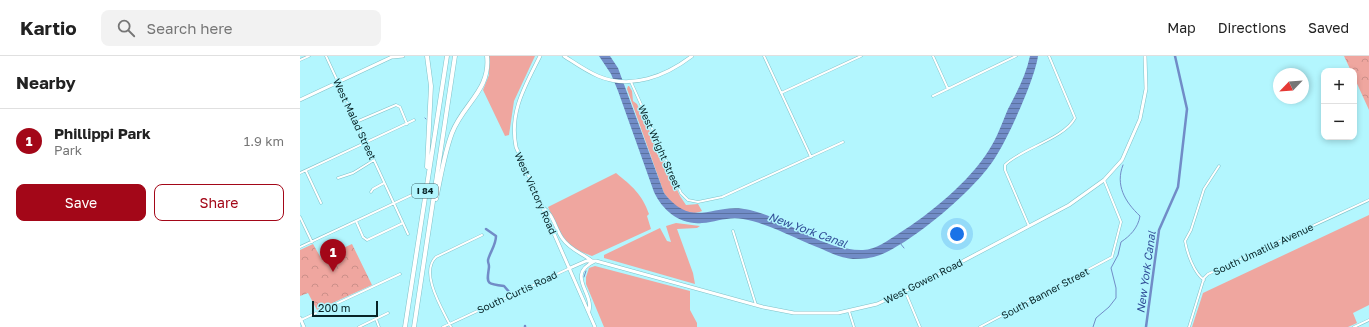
<!DOCTYPE html>
<html lang="en">
<head>
<meta charset="utf-8">
<style>
	:root { --surface:#fff; --page:#f2f2f2; --text:#222; --muted:#767676; --line:#e0e0e0; --accent:#a30718 }
	body { margin:0; font-family:"Golos Text",sans-serif; background:var(--page); color:var(--text) }
	.controls { position:absolute; right:12px; top:12px; display:grid; overflow:hidden; border-radius:8px; box-shadow:0 2px 6px #0003 }
	.controls button { width:36px; height:36px; display:grid; place-items:center; padding:0; border:0; border-bottom:1px solid var(--line); background:var(--surface); color:var(--text); font:20px sans-serif }
	.compass { position:absolute; left:973px; top:12px; width:36px; height:36px; border-radius:50%; background:var(--surface); box-shadow:0 2px 6px #0003; rotate:245deg }
	.scale { position:absolute; left:12px; bottom:10px; width:66px; box-sizing:border-box; padding-left:4px; border:2px solid #072326; border-top:0; font-size:11px; line-height:14px; white-space:nowrap; color:#072326; -webkit-text-stroke:3px #b3f6fe; paint-order:stroke }
	.you { position:absolute; left:657px; top:178px; width:14px; height:14px; margin:-10px; border:3px solid #fff; border-radius:50%; background:#1a73e8; box-shadow:0 0 0 6px #1a73e833 }
	.badge { display:grid; place-items:center; width:26px; height:26px; border-radius:50%; background:var(--accent); color:#fff; font-size:13px; font-weight:700 }
	.pin { position:absolute; translate:-50% -33px; filter:drop-shadow(0 1px 2px #0008) }
	.pin::after { content:''; position:absolute; top:21px; width:14px; height:12px; background:inherit; clip-path:polygon(0 0,100% 0,50% 100%) }
	.list { margin:0; padding:0; list-style:none }
	h2 { display:flex; justify-content:space-between; align-items:center; height:52px; margin:0; padding:0 16px; font-size:17px }
	h2 small { font-size:13px; font-weight:400; color:var(--muted) }
	.list li { display:grid; grid-template-columns:26px 1fr auto; gap:12px; align-items:center; box-sizing:border-box; height:64px; padding:0 16px; border-top:1px solid var(--line) }
	.list b { display:block; font-size:15px; white-space:nowrap }
	.list p { margin:0; font-size:13px; white-space:nowrap; color:var(--muted) }
	.list em { font-size:13px; font-style:normal; color:var(--muted) }
	.actions { display:flex; gap:8px; padding:12px 16px }
	.actions a { flex:1; padding:9px 0; border:1px solid var(--accent); border-radius:8px; text-align:center; font-size:14px; color:var(--accent) }
	.actions .main { background:var(--accent); color:#fff }
	.icon { flex:none; width:22px; height:22px; fill:none; stroke:currentColor; stroke-width:2; stroke-linecap:round; stroke-linejoin:round }
	.map { position:relative; flex:none; width:1069px; height:271px; overflow:hidden }
	header { display:flex; align-items:center; gap:24px; box-sizing:border-box; height:56px; padding:0 20px; background:var(--surface); border-bottom:1px solid var(--line) }
	header strong { font-size:19px }
	nav { display:flex; gap:22px; margin-inline-start:auto; font-size:14px }
	.search { width:280px; height:36px; background:var(--page); display:flex; align-items:center; gap:10px; box-sizing:border-box; padding:0 14px; border-radius:8px; color:var(--muted); font-size:15px }
	main { display:flex }
	aside { flex:1; background:var(--surface) }
	.map>svg:first-child { display:block }
	.grass { fill:#efa69f }
	.park { fill:url(#park-crowns) }
	.water { fill:url(#water-rules) }
	.lines { fill:none; stroke-linecap:round; stroke-linejoin:round }
	.stream { stroke:#718cc7; stroke-width:1 }
	.canal { stroke:#718cc7; stroke-width:2.5 }
	.street-casing { stroke:#7fc1c8; stroke-width:3 }
	.secondary-casing { stroke:#7fc1c8; stroke-width:4 }
	.highway-casing { stroke:#7fc1c8; stroke-width:5 }
	.street { stroke:#fff; stroke-width:2 }
	.secondary { stroke:#fff; stroke-width:3 }
	.highway { stroke:#fff; stroke-width:4 }
	.labels { text-anchor:middle; stroke-width:3; stroke-linejoin:round; paint-order:stroke }
	.shield { fill:#b3f6fe; stroke:#3b6267; stroke-width:1 }
	.shield-label { font-size:9px; font-weight:bold; fill:#072326 }
	.street-label { font-size:10px; fill:#072326; stroke:#b3f6fe }
	.water-label { font-size:11px; font-style:italic; fill:#304c96; stroke:#b3f6fe }
</style>
</head>
<body>
<header>
<strong>Kartio</strong>
<div class="search"><svg class="icon" aria-label="search" viewBox="0 0 24 24"><circle cx="10" cy="10" r="6"/><path d="M15 15l6 6"/></svg>Search here</div>
<nav><a>Map</a><a>Directions</a><a>Saved</a></nav>
</header>
<main>
<aside>
<h2>Nearby<small></small></h2>
<ul class="list">
<li><span class="badge">1</span><div><b>Phillippi Park</b><p>Park</p></div><em>1.9 km</em></li>
</ul>
<div class="actions"><a class="main">Save</a><a>Share</a></div>
</aside>
<div class="map">
<svg width="1069" height="271" viewBox="0 0 1069 271">
	<defs>
		<pattern id="park-crowns" width="20" height="18" patternUnits="userSpaceOnUse"><rect width="20" height="18" fill="#efa69f"/><path d="M2 6a3 3 0 1 1 6 0M12 15a3 3 0 1 1 6 0" fill="none" stroke="#cb8f89"/></pattern>
		<pattern id="water-rules" width="6" height="5" patternUnits="userSpaceOnUse"><rect width="6" height="5" fill="#718cc7"/><path d="M0 2.5h6" fill="none" stroke="#5b72a1"/></pattern>
	</defs>
	<rect width="100%" height="100%" fill="#b3f6fe"/>
	<path class="grass" d="M189 0H235L214 45 209 79 205 80 183 34 189 19Z
		M328 30H329L332 35 333 45 337 48 380 140 386 149 398 148 402 155C385 162 374 150 364 137L327 33Z
		M316 117C332 130 342 138 349 158L347 160 351 173 292 200C263 190 261 178 248 151Z
		M1069 159V249L1053 257 1057 267 1048 271H892L903 237Z
		M376 167 400 170 397 172 377 173 393 217 395 228 304 202V199L360 172 367 185 371 186 366 170Z
		M295 210 390 235V254L397 267V271H304L286 228V221L289 212Z"/>
	<path class="park" d="M1044 0H1069V54L1054 21V15H1051Z
		M13 188 21 202 52 188 72 229 17 254 8 237 0 240V194Z"/>
	<path class="water" d="M299 0H310L318 12 364 137C394 175 413 145 450 154 488 163 522 195 563 194 576 194 588 184 598 178 630 158 669 126 689 94 697 82 702 67 708 53 717 36 726 19 730 0H738C735 23 707 85 693 105 673 135 613 186 580 199 572 202 562 203 553 203 542 202 532 198 522 193 498 184 468 167 443 163 429 160 416 166 402 167 380 169 363 155 354 136L318 35 311 18Z"/>
	<g class="lines">
		<path class="stream" d="M125 62 126 63
			M600 187 604 192
			M284 221 286 215
			M793 271 796 262 809 251 816 242V232L811 212 818 199 821 186C830 180 838 172 840 160 825 146 815 129 823 109"/>
		<path class="canal" d="M186 173 196 180C196 189 190 196 188 204 188 209 189 206 189 211 187 227 185 228 204 230L210 237
			M225 271V270
			M846 271 859 174 878 131 887 53 875 0"/>
		<g class="street-casing">
			<path id="street" d="M26 0 108 178
				M464 0 511 101
				M633 0 648 33
				M0 4 9 0
				M331 26 381 137 388 144 398 146 422 141 543 86
				M481 37 561 0
				M633 40 716 0
				M56 66 96 49 100 51 107 68
				M6 115 21 147
				M0 117 114 64
				M38 122 53 117 74 104
				M71 136 73 133 84 127
				M0 161 12 186
				M56 165 63 181 67 184 103 167
				M729 170 705 114V109C720 93 764 83 775 62L749 0
				M433 175 456 249
				M0 191 116 137
				M904 224C894 217 887 197 885 185L891 174 904 133 919 110
				M605 235 620 271
				M549 255 554 271
				M76 263 79 271
				M1 264 100 218
				M59 271 88 257
				M143 271 270 212
				M151 271C143 254 119 217 136 201L182 179
				M680 271 812 201 821 166 804 124
				M889 271 904 222 908 218 1069 144
				M1054 271 1069 264"/>
		</g>
		<g class="secondary-casing">
			<path id="secondary" d="M240 0C225 30 209 56 216 91L295 271
				M264 0C275 7 286 15 298 20 331 34 366 20 392 0
				M93 1 103 0
				M0 44 94 0
				M242 151C253 157 255 172 262 182 270 194 282 197 292 205
				M270 212 286 205H296L463 251 494 257H538L577 248 614 231 769 149 804 124 822 104 840 63 846 33 845 0
				M289 255C294 236 265 219 295 205
				M0 262 4 271"/>
		</g>
		<g class="highway-casing">
			<path id="highway" d="M127 0 131 30 127 111
				M136 143C141 121 144 98 152 77 163 48 191 34 187 0
				M105 271 147 0
				M114 271 155 0"/>
		</g>
		<use href="#street" class="street"/>
		<use href="#secondary" class="secondary"/>
		<use href="#highway" class="highway"/>
	</g>
	<g class="labels">
		<rect class="shield" x="112" y="128" width="26" height="14" rx="3"/>
		<g class="shield-label">
			<text x="125" y="138">I 84</text>
		</g>
		<g class="street-label">
			<text transform="translate(55 63) rotate(65)" y="4">West Malad Street</text>
			<text transform="translate(360 91) rotate(66)" y="4">West Wright Street</text>
			<text transform="translate(236 137) rotate(66)" y="4">West Victory Road</text>
			<text transform="translate(963 193) rotate(-25)" y="4">South Umatilla Avenue</text>
			<text transform="translate(623 225) rotate(-27)" y="4">West Gowen Road</text>
			<text transform="translate(217 236) rotate(-25)" y="4">South Curtis Road</text>
			<text transform="translate(745 237) rotate(-28)" y="4">South Banner Street</text>
		</g>
		<g class="water-label">
			<text transform="translate(508 174) rotate(20)" y="4">New York Canal</text>
			<text transform="translate(846 216) rotate(-82)" y="4">New York Canal</text>
		</g>
	</g>
</svg>
<div class="controls">
<button>+</button>
<button>−</button>
</div>
<svg class="compass" viewBox="-18 -18 36 36"><path d="M0-13l5 13h-10z" fill="#e53935"/><path d="M0 13l5-13h-10z" fill="#767676"/></svg>
<div class="scale">200 m</div>
<div class="you"></div>
<div class="pin badge" style="left:33px;top:216px">1</div>
</div>
</main>
</body>
</html>
